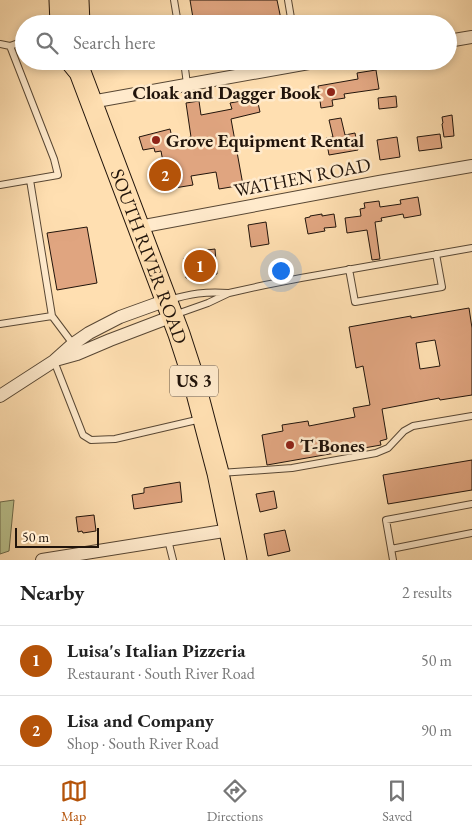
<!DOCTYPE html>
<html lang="en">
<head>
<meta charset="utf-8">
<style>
	:root { --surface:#fff; --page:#f6f6f6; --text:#222; --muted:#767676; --line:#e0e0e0; --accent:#b45309 }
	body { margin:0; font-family:"EB Garamond",serif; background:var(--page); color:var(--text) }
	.scale { position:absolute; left:15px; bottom:12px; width:84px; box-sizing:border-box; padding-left:5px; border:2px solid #21140b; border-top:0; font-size:14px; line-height:18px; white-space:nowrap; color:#21140b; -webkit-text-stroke:4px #ffeacc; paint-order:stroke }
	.you { position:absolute; left:280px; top:270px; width:18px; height:18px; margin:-12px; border:4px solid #fff; border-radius:50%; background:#1a73e8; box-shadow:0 0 0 8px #1a73e833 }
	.badge { display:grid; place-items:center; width:32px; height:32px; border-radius:50%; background:var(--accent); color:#fff; font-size:16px; font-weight:700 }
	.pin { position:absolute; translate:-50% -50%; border:2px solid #fff; box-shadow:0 1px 5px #0006 }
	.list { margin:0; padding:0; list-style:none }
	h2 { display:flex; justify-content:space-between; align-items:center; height:65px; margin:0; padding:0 20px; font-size:21px }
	h2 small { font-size:16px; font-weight:400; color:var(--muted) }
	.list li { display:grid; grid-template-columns:32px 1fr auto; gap:15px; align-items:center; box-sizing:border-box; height:70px; padding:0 20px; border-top:1px solid var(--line) }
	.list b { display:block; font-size:19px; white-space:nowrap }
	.list p { margin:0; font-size:16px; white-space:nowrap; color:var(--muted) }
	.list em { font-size:16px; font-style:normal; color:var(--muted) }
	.icon { flex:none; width:28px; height:28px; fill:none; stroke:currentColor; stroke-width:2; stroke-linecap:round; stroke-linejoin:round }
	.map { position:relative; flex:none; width:472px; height:560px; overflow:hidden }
	.search { position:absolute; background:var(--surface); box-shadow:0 2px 8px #0003; left:15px; right:15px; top:15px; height:55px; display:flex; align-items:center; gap:12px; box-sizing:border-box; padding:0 18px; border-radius:28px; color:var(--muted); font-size:19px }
	.sheet { height:205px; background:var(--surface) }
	nav { display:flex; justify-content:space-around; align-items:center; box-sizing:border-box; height:70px; border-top:1px solid var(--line); background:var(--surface); font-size:14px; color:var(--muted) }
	nav a { display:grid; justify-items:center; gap:2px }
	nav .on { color:var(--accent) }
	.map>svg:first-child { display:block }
	.green { fill:#bbc38f; stroke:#6e6c4d }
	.building { fill:#e0a580; stroke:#21140b; fill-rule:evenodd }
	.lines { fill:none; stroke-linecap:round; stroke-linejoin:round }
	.lane-casing { stroke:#584734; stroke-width:8 }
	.street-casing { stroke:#584734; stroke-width:14 }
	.primary-casing { stroke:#21140b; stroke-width:23 }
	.lane { stroke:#ffeacc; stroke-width:6 }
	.street { stroke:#ffeacc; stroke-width:12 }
	.primary { stroke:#ffdfb1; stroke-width:21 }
	.poi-dot { fill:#8f2418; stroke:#ffeacc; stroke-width:2 }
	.labels { text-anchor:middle; stroke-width:5; stroke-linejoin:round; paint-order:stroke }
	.shield { fill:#ffeacc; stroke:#645445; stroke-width:1 }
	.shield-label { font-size:18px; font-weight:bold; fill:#21140b }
	.poi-label { font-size:19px; font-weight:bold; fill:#21140b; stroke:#ffeacc; text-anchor:start }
	.street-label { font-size:19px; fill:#21140b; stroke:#ffeacc }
</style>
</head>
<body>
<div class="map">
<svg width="472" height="560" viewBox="0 0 472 560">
	<rect width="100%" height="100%" fill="#ffdfb1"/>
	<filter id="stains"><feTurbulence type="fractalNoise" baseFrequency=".004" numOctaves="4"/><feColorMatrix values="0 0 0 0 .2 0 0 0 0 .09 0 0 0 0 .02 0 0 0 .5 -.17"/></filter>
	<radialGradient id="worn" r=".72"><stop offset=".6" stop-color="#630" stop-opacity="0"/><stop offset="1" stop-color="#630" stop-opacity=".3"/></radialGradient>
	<path class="green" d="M14 500 9 551 0 554V502Z"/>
	<path class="building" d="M190 0H277L282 24H194Z
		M376 70 379 89 344 94 345 98 332 100 333 106 321 108 318 86 358 79 357 73Z
		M396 96 397 107 379 109 378 98Z
		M199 101 201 115 232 109 230 103 241 101V103L249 101 250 105 258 103 260 112 231 119 243 185 219 189 216 172 191 176 193 185 168 189 161 151 155 152 154 148 143 150 139 137 170 129 173 141 191 137 186 103Z
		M452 115 454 136 444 137 442 124 443 123 442 117Z
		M341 118 345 135 355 133 358 150 329 155 326 138 333 137 329 120Z
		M440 134 442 148 419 151 417 137Z
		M397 137 400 157 380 160 377 140Z
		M418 197 421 215 404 218 403 214 381 218 382 221 375 222 380 259 372 260 367 230 347 233 345 218 361 216 360 209 365 208 364 203 379 201 380 207 401 204 400 200Z
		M322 214V216L334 214 336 227 324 228 325 231 308 234 305 218 310 217V216Z
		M266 222 269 244 251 247 248 225Z
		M87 227 97 283 57 290 47 233Z
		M215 249 217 274 186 278 184 258 192 257 191 252Z
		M469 308 472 328V395L440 400 439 398 382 409 387 439 380 441 381 445 267 465 262 435 283 431 282 425 308 421 309 426 355 417 353 408 370 405 363 366 356 368 349 327 411 316V318ZM435 340 440 366 420 369 416 343Z
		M472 460V490L388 504 383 475Z
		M180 482 182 502 134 509 132 495 144 493V488Z
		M274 491 277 508 260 512 256 494Z
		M94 515 96 531 83 533 82 531 78 532 76 517Z
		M285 530 290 551 268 556 264 534Z"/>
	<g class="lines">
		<g class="lane-casing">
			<path id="lane" d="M174 0 178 24
				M288 0 292 24
				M0 44 10 46 24 41
				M184 61 187 84
				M30 180 52 316 73 344
				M0 185 58 175 54 159 10 46
				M349 269 355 302 442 287 436 254
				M169 300C190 294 206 291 228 293
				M174 315 208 303 229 293 265 285 301 278 472 248
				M0 324 52 316
				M54 361 83 435 91 440 115 439 201 419
				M220 473 292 468 376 453 388 448 404 431 413 426 472 416
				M168 540 173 560
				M391 549 472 533
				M393 560 386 520 472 504"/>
		</g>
		<g class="street-casing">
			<path id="street" d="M448 41 472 37
				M91 102 320 61
				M139 227 379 182 472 166
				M59 359 77 354 110 340 173 316
				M0 396 54 361 73 344 89 333 120 317 167 300
				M42 560 230 530"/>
		</g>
		<g class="primary-casing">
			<g id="primary">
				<path d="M60 0 61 24"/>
				<path d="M78 0 79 24"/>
				<path id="s1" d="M71 61 80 72 179 334 192 374 218 473 236 560"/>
			</g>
		</g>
		<use href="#lane" class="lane"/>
		<use href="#street" class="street"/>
		<use href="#primary" class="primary"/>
	</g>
	<g class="poi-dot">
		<circle cx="331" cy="92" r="5"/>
		<circle cx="156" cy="140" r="5"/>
		<circle cx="290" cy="445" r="5"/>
	</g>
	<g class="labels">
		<rect class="shield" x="170" y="365.5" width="48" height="31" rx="4"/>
		<g class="shield-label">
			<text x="194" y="387">US 3</text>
		</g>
		<g class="poi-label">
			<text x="321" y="99" text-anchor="end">Cloak and Dagger Book</text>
			<text x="166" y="147">Grove Equipment Rental</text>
			<text x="300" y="452">T-Bones</text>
		</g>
		<g class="street-label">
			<text transform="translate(302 177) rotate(-11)" y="7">WATHEN ROAD</text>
			<text dy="7" stroke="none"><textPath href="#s1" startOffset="211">SOUTH RIVER ROAD</textPath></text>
		</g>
	</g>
	<rect width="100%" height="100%" filter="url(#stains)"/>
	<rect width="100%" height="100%" fill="url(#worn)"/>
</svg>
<div class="scale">50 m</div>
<div class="you"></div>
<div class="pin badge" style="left:200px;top:266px">1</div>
<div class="pin badge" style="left:165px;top:175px">2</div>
<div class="search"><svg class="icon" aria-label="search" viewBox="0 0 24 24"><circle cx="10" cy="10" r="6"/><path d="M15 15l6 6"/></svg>Search here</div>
</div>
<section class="sheet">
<h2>Nearby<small>2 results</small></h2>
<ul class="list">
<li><span class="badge">1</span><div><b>Luisa's Italian Pizzeria</b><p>Restaurant · South River Road</p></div><em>50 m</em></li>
<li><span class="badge">2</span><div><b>Lisa and Company</b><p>Shop · South River Road</p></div><em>90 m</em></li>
</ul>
</section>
<nav>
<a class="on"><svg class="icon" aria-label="map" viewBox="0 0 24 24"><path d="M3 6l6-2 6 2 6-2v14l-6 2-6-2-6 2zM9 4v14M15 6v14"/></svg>Map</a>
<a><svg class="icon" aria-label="directions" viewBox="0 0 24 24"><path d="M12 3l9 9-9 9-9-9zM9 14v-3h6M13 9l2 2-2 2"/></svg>Directions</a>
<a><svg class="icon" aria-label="saved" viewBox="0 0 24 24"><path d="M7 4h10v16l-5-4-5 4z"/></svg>Saved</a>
</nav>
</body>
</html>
